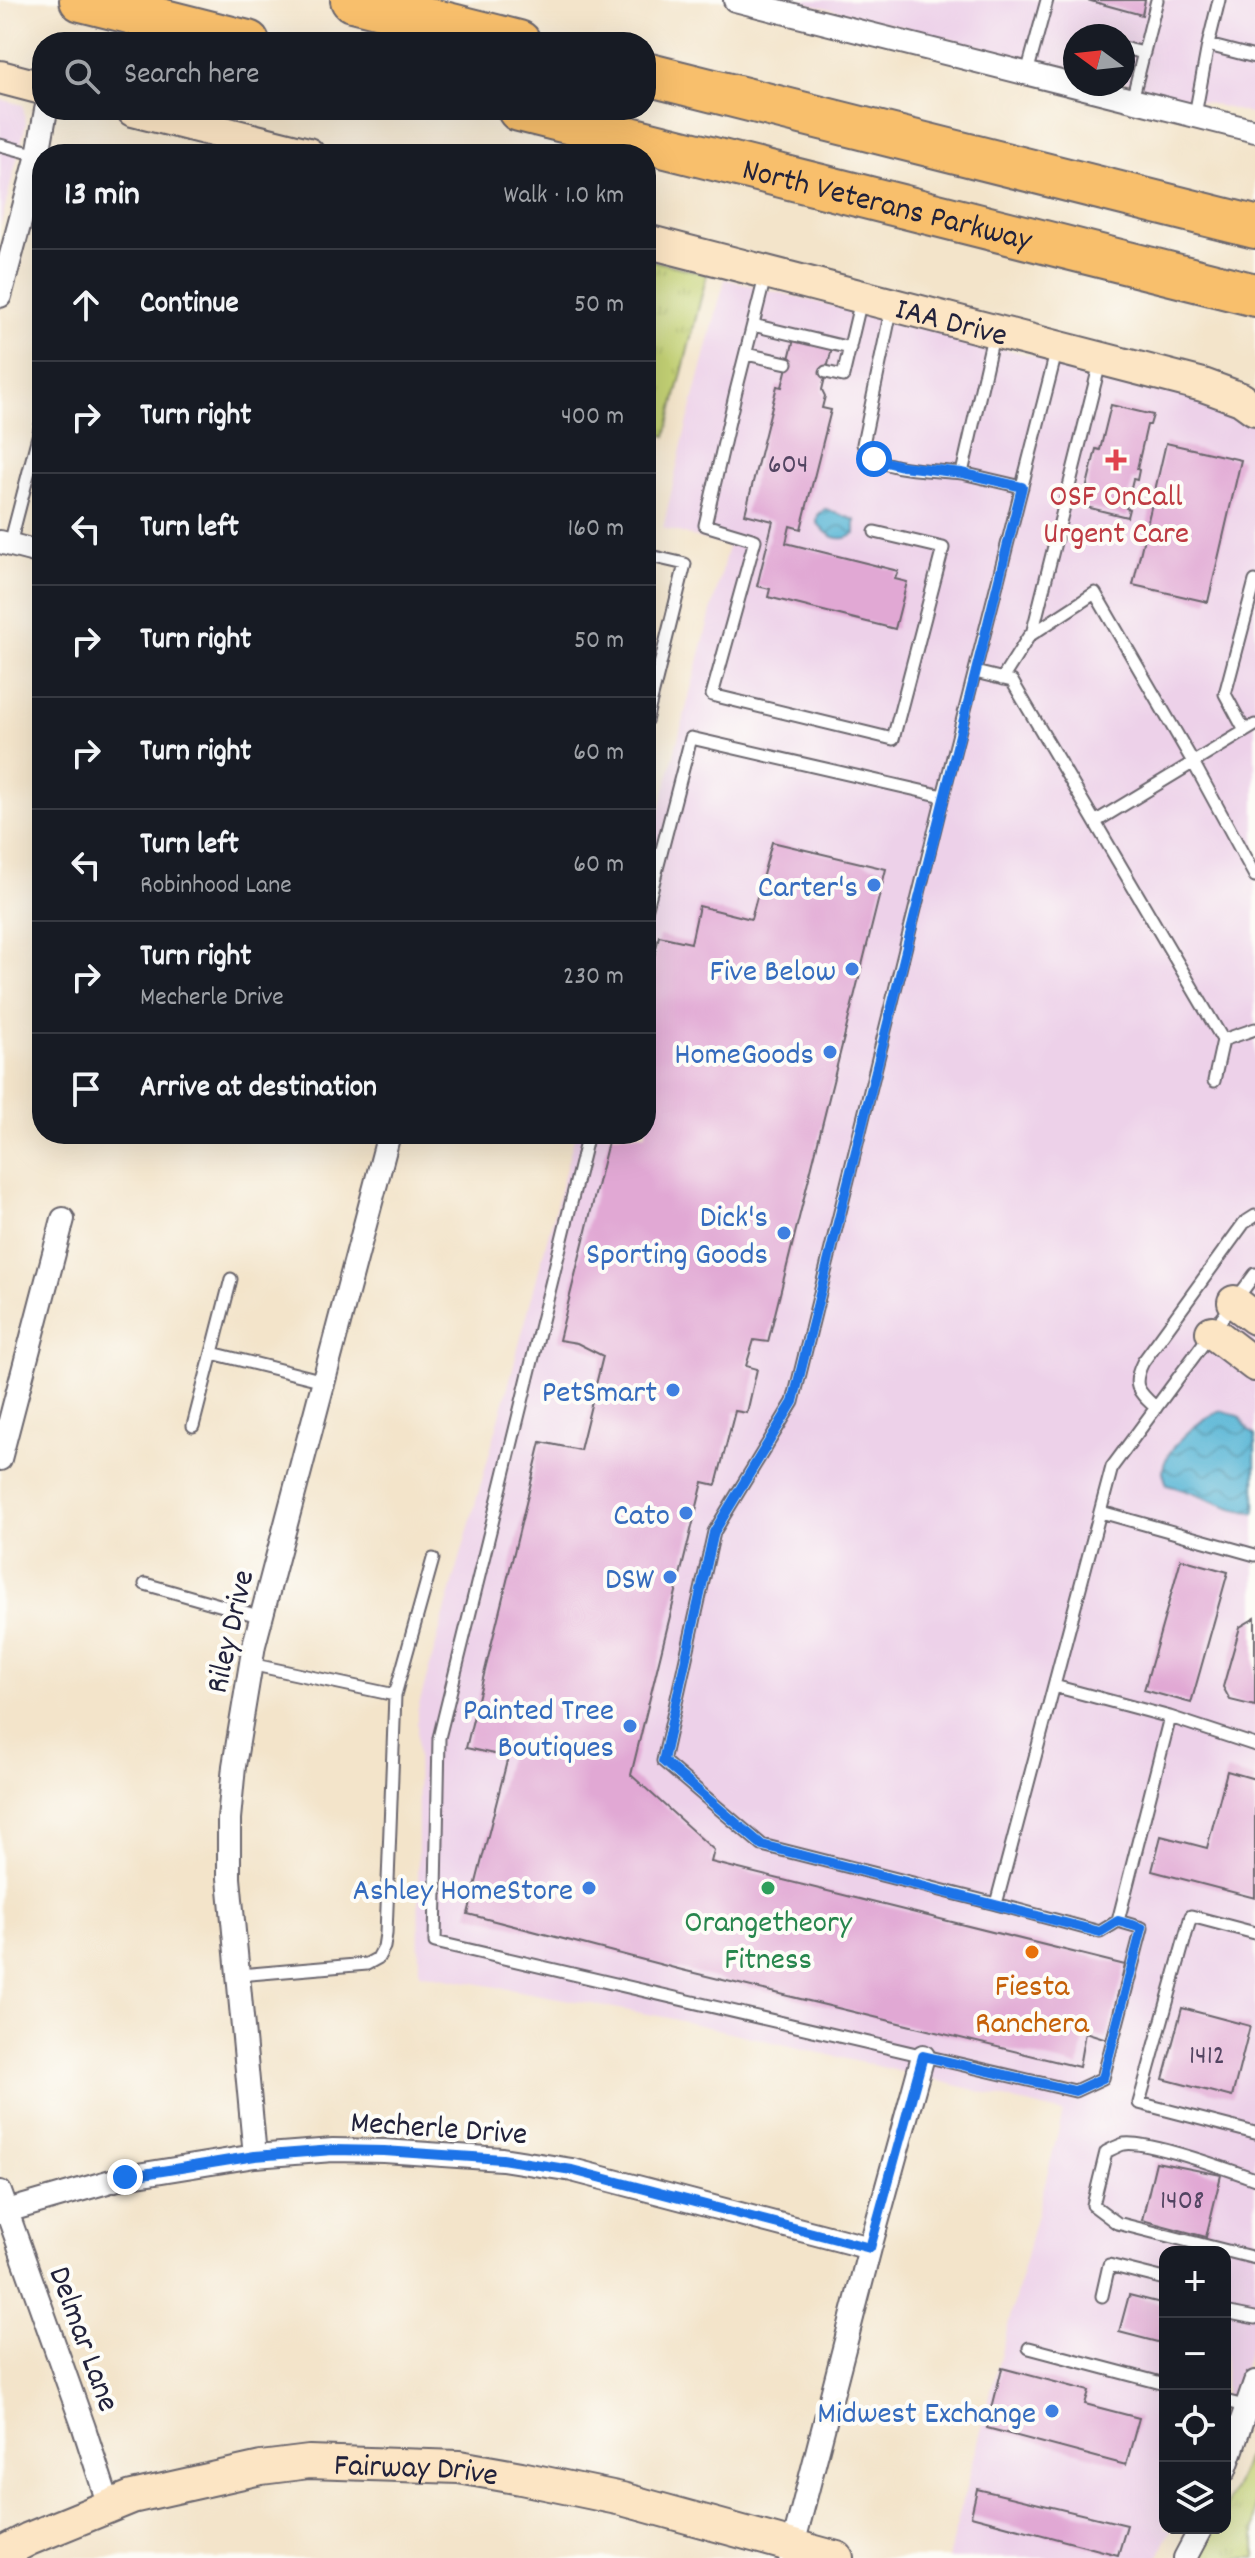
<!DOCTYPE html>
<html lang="en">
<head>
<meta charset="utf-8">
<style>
	:root { --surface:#171b24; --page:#20242c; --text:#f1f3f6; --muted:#9ea1a6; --line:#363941 }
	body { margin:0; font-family:Dekko,sans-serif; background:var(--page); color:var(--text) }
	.controls { position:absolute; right:24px; bottom:24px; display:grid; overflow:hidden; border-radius:16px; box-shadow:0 8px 32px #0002 }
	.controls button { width:72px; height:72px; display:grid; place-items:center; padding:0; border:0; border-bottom:2px solid var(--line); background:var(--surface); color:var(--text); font:40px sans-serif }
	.compass { position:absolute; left:1063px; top:24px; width:72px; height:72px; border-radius:50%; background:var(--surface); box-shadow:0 8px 32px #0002; rotate:285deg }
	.stop { position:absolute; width:24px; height:24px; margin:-18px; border:6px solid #1a73e8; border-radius:50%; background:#fff }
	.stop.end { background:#1a73e8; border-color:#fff; box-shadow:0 2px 8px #0008 }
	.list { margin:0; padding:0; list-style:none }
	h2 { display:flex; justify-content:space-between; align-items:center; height:104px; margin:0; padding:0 32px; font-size:34px }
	h2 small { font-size:26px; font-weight:400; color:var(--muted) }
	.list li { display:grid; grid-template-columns:52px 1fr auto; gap:24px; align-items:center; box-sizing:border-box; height:112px; padding:0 32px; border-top:2px solid var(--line) }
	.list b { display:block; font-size:30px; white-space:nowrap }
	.list p { margin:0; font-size:26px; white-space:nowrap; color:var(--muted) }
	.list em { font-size:26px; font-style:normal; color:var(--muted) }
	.icon { flex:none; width:44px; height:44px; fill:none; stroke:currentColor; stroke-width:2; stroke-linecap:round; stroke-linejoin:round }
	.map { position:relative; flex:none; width:1255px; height:2558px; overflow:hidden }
	.search { position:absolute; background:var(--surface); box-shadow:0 8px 32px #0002; left:32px; top:32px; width:624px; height:88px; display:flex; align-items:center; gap:20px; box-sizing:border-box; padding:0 28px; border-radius:32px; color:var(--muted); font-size:30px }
	.panel { position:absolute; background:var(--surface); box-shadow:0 8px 32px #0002; left:32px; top:144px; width:624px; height:1000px; border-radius:32px }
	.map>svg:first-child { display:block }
	.built { fill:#edd1e9 }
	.grass { fill:url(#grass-tufts); stroke:#737a58; stroke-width:2 }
	.water { fill:url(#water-waves); stroke:#3c6c88; stroke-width:2 }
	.building { fill:#e1a8d4 }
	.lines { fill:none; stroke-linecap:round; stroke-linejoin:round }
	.lane-casing { stroke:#6b666d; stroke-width:15 }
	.street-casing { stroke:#6b666d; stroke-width:26 }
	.secondary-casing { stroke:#6b666d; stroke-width:36 }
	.highway-casing { stroke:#6b666d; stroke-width:46 }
	.lane { stroke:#fff; stroke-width:11 }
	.street { stroke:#fff; stroke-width:22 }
	.secondary { stroke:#fce5c4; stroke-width:32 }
	.highway { stroke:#f8bf6c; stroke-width:42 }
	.route { stroke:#1a73e8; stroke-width:10 }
	.health-dot { fill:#e0444e; stroke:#fdfcf7; stroke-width:3 }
	.shop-dot { fill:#3f7fe0; stroke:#fdfcf7; stroke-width:3 }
	.leisure-dot { fill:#2e9e5b; stroke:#fdfcf7; stroke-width:3 }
	.food-dot { fill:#e8710a; stroke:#fdfcf7; stroke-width:3 }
	.labels { text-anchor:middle; stroke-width:8; stroke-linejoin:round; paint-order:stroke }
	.number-label { font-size:28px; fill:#524461 }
	.street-label { font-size:32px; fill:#22223b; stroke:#fdfcf7 }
	.health-label { font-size:32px; fill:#be3a42; stroke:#fdfcf7 }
	.shop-label { font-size:32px; fill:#366cbe; stroke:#fdfcf7; text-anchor:end }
	.leisure-label { font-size:32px; fill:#27864d; stroke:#fdfcf7 }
	.food-label { font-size:32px; fill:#c56008; stroke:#fdfcf7 }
</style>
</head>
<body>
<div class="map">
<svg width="1255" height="2558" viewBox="0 0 1255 2558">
	<defs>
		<pattern id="grass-tufts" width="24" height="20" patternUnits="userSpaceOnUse" patternTransform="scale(2)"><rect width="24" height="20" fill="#c4d274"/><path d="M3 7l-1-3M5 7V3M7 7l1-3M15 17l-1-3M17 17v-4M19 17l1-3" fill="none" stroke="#a8b465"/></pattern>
		<pattern id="water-waves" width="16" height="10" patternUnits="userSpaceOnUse" patternTransform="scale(2)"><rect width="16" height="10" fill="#56b5d5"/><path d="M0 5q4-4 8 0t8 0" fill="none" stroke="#4793ae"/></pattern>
	</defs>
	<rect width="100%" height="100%" fill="#fdfcf7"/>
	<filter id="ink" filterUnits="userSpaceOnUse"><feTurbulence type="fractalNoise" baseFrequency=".0125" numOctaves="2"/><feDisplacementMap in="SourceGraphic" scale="16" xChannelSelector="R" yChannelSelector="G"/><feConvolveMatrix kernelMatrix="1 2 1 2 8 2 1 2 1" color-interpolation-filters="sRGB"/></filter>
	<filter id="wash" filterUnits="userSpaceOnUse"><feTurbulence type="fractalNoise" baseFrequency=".006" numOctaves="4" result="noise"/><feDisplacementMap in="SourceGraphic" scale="32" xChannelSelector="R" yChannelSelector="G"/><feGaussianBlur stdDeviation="1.8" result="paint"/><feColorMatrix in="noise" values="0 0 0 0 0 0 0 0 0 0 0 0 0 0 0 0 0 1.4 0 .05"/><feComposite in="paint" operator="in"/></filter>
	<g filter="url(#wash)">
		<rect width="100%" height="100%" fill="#f3e4ca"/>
		<path class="built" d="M795 0H1255V115L1123 82V36H1075V70Z
			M0 99 23 105 26 124 0 227Z
			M725 279 1219 402 1255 422V2331L1225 2428V2252H1165V2528H1172L1158 2558H948L1063 2113 920 2076 664 2017 419 1973 417 1712 505 1398 575 1134H646V863L728 546 663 528 683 440Z"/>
		<path class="grass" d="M646 259 707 274 666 436 646 431Z
			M1255 2431V2558H1200L1215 2528H1225V2509L1242 2471Z"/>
		<path class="water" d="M825 509 855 520V534C839 544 827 536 817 522L818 515Z
			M1221 1411 1239 1416 1249 1431 1255 1435V1513C1224 1509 1197 1492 1167 1485 1166 1481 1164 1477 1163 1472 1163 1449 1202 1417 1221 1411Z"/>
		<g id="blocks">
			<path class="building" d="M1087 0H1145L1142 15Z
				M794 339 832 348 822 390 825 396 822 408 831 410 801 529 790 526 786 543 898 571 895 579 907 582 895 629 768 597 770 589 757 586 773 521 745 514 777 386 782 387Z
				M1111 405 1153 415 1150 425H1147L1137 469 1139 470 1137 480 1133 479 1126 508 1129 509 1127 517 1082 506 1096 449 1100 450Z
				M1166 443 1241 460 1208 602 1133 585Z
				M772 842 886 869 768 1342 754 1340 746 1366 757 1369 747 1413 735 1411 716 1485 703 1482 631 1775 714 1850 711 1862 1125 1965 1107 2039 1085 2032 1079 2067 682 1970 468 1914 508 1757 466 1748 541 1442 580 1450 603 1356 577 1343 559 1340 610 1134H646V990L659 936 691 943 699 906 751 919Z
				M1181 1559 1228 1572 1191 1703 1144 1690Z
				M1255 1618V1706L1230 1700 1223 1687 1240 1627Z
				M1227 1771 1255 1779V1898L1152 1871 1161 1836 1207 1848Z
				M1182 2008 1250 2026 1232 2097 1163 2079Z
				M1156 2162 1221 2175 1206 2237 1142 2220Z
				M1129 2295 1165 2304V2344L1119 2332Z
				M1002 2368 1089 2391 1085 2404 1139 2418 1126 2465 987 2428Z
				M977 2489 1127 2525 1118 2555 971 2516Z"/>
		</g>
	</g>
	<g filter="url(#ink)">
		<use href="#blocks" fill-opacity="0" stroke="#6b666d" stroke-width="2"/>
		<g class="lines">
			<g class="lane-casing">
				<path id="lane" d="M1208 45 1219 0
					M1123 48 1144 53
					M1027 73 1047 0
					M1132 100 1157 0
					M1195 115 1208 45 1255 57
					M0 145 38 155
					M766 273 736 391 705 525 755 540 712 695 893 739 943 548 875 532
					M892 306 863 444C865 451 867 456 874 459 899 471 934 470 962 473L994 332
					M753 325 850 348
					M746 354 787 363
					M826 372 843 376 861 300
					M962 473 1022 487
					M10 544 42 421
					M646 555 685 564 646 721
					M1032 634 1101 359
					M975 672 1012 681 1223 1040 1214 1081
					M1002 679 1029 636 1095 593 1193 762 1255 876
					M1245 731 1225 694 1255 581
					M943 796 793 1402 714 1532 663 1761 762 1845 996 1904
					M1095 822 1255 725
					M646 911 691 738 943 796 1057 349
					M1223 1040 1255 1029
					M588 1134 439 1738 435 1942 1075 2091 1103 2078 1142 1928 1118 1921 1100 1932 996 1904 1112 1467 1255 1274
					M212 1353 324 1381
					M1156 1408C1138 1391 1131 1386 1143 1362L1244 1223 1255 1216
					M193 1426 231 1279
					M1101 1512 1255 1555
					M145 1584 262 1617
					M250 1664 395 1695
					M1054 1686 1170 1717 1255 1745
					M1118 1921 1170 1717
					M1255 1933 1191 1916 1139 2103 1255 2133
					M240 1975 367 1964 378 1958 384 1947 386 1934 395 1695 433 1559
					M1255 2179C1230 2170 1147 2140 1124 2144 1119 2145 1112 2149 1106 2152L1093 2205 1117 2223 1255 2258
					M1102 2296 1109 2265 1165 2279
					M1225 2312 1255 2318
					M1029 2348 1165 2384
					M1225 2401 1248 2407"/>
			</g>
			<g class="street-casing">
				<path id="street" d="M735 0 1255 131
					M0 296 38 155 46 110
					M0 542 42 553
					M0 1459 63 1219
					M255 2156 229 1878V1819L234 1766 254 1645 389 1134
					M0 2192 84 2428 109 2506
					M0 2213 125 2177 255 2156 333 2150 384 2151 502 2159 572 2170 870 2248
					M1225 2470 1255 2382
					M790 2557 870 2248 923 2056
					M1185 2558 1201 2528"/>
			</g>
			<g class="secondary-casing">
				<g id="secondary">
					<path d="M0 77 42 88"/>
					<path d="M133 110 308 154"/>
					<path id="s1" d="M646 241 1203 385 1241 399 1255 409"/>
					<path d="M1234 1302 1255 1318"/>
					<path d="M1212 1332 1255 1365"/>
					<path id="s2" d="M0 2554 29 2539 132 2497 261 2468 309 2462 459 2467 521 2478 622 2499 837 2558"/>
				</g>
			</g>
			<g class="highway-casing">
				<g id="highway">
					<path d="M81 0 248 42"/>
					<path d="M352 0 519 42"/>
					<path d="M646 74 1255 227"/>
					<path id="s3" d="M519 110 1255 295"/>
				</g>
			</g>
			<use href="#lane" class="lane"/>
			<use href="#street" class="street"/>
			<use href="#secondary" class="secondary"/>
			<use href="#highway" class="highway"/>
		</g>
	</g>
	<g class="lines" filter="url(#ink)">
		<path class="route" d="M125 2177 255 2156 333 2150 384 2151 502 2159 572 2170 870 2248 923 2056 1075 2091 1103 2078 1142 1928 1118 1921 1100 1932 762 1845 663 1761 714 1532 793 1402 1022 487 962 473 902 466 874 459"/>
	</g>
	<path class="health-dot" d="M1112 448h8v8h8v8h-8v8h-8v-8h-8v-8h8z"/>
	<g class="shop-dot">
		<circle cx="874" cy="885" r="8"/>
		<circle cx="852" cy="969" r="8"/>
		<circle cx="830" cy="1052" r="8"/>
		<circle cx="784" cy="1233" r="8"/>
		<circle cx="673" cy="1390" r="8"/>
		<circle cx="686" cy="1513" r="8"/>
		<circle cx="670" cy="1577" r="8"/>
		<circle cx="630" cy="1726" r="8"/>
		<circle cx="589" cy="1888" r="8"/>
		<circle cx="1052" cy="2411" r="8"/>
	</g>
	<circle class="leisure-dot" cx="768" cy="1888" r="8"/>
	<circle class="food-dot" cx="1032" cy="1952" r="8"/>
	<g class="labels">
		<g class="number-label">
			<text x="788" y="472">604</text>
			<text x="1207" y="2063">1412</text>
			<text x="1182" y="2208">1408</text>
		</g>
		<g class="street-label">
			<text dy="11" stroke="none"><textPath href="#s3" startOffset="380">North Veterans Parkway</textPath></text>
			<text dy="11" stroke="none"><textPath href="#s1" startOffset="316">IAA Drive</textPath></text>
			<text transform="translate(228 1631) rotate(-77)" y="11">Riley Drive</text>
			<text transform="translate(439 2126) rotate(4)" y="11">Mecherle Drive</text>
			<text transform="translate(86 2338) rotate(70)" y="11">Delmar Lane</text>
			<text dy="11" stroke="none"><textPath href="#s2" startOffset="432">Fairway Drive</textPath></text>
		</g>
		<g class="health-label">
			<text x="1116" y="505">OSF OnCall<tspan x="1116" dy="37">Urgent Care</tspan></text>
		</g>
		<g class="shop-label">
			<text x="858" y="896">Carter's</text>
			<text x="836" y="980">Five Below</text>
			<text x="814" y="1063">HomeGoods</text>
			<text x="768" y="1226">Dick's<tspan x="768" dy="37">Sporting Goods</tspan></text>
			<text x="657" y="1401">PetSmart</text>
			<text x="670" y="1524">Cato</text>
			<text x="654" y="1588">DSW</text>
			<text x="614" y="1719">Painted Tree<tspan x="614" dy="37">Boutiques</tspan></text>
			<text x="573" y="1899">Ashley HomeStore</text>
			<text x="1036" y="2422">Midwest Exchange</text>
		</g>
		<g class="leisure-label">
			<text x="768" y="1931">Orangetheory<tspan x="768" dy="37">Fitness</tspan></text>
		</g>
		<g class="food-label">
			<text x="1032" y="1995">Fiesta<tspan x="1032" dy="37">Ranchera</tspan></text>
		</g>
	</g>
</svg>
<div class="controls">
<button>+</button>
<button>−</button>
<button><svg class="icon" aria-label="locate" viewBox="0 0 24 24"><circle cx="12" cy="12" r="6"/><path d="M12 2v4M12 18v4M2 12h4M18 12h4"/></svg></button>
<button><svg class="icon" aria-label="layers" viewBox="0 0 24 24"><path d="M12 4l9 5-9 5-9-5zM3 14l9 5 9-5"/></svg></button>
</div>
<svg class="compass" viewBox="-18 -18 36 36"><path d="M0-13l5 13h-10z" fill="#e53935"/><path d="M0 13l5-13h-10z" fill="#9ea1a6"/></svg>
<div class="stop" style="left:874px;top:459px"></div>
<div class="stop end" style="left:125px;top:2177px"></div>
<div class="search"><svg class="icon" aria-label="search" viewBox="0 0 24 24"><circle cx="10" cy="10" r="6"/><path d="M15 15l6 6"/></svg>Search here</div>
<section class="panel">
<h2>13 min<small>Walk · 1.0 km</small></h2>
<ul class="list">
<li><svg class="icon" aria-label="ahead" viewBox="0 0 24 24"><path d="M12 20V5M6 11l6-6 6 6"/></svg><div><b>Continue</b></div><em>50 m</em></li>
<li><svg class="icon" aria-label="right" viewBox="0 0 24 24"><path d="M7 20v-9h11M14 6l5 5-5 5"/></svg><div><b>Turn right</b></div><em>400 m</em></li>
<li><svg class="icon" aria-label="left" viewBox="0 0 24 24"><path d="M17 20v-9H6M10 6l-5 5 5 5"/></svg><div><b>Turn left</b></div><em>160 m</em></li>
<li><svg class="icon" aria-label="right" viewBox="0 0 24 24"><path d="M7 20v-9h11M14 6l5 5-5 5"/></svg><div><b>Turn right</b></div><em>50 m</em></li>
<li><svg class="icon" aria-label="right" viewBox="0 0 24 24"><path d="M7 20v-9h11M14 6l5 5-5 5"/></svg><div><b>Turn right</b></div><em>60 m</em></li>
<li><svg class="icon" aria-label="left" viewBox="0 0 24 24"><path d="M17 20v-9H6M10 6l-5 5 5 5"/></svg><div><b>Turn left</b><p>Robinhood Lane</p></div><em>60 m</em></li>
<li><svg class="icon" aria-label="right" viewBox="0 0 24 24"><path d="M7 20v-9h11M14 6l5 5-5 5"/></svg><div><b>Turn right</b><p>Mecherle Drive</p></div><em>230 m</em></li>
<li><svg class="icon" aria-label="arrive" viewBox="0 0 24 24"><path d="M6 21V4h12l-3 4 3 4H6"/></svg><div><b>Arrive at destination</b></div></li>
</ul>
</section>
</div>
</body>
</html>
